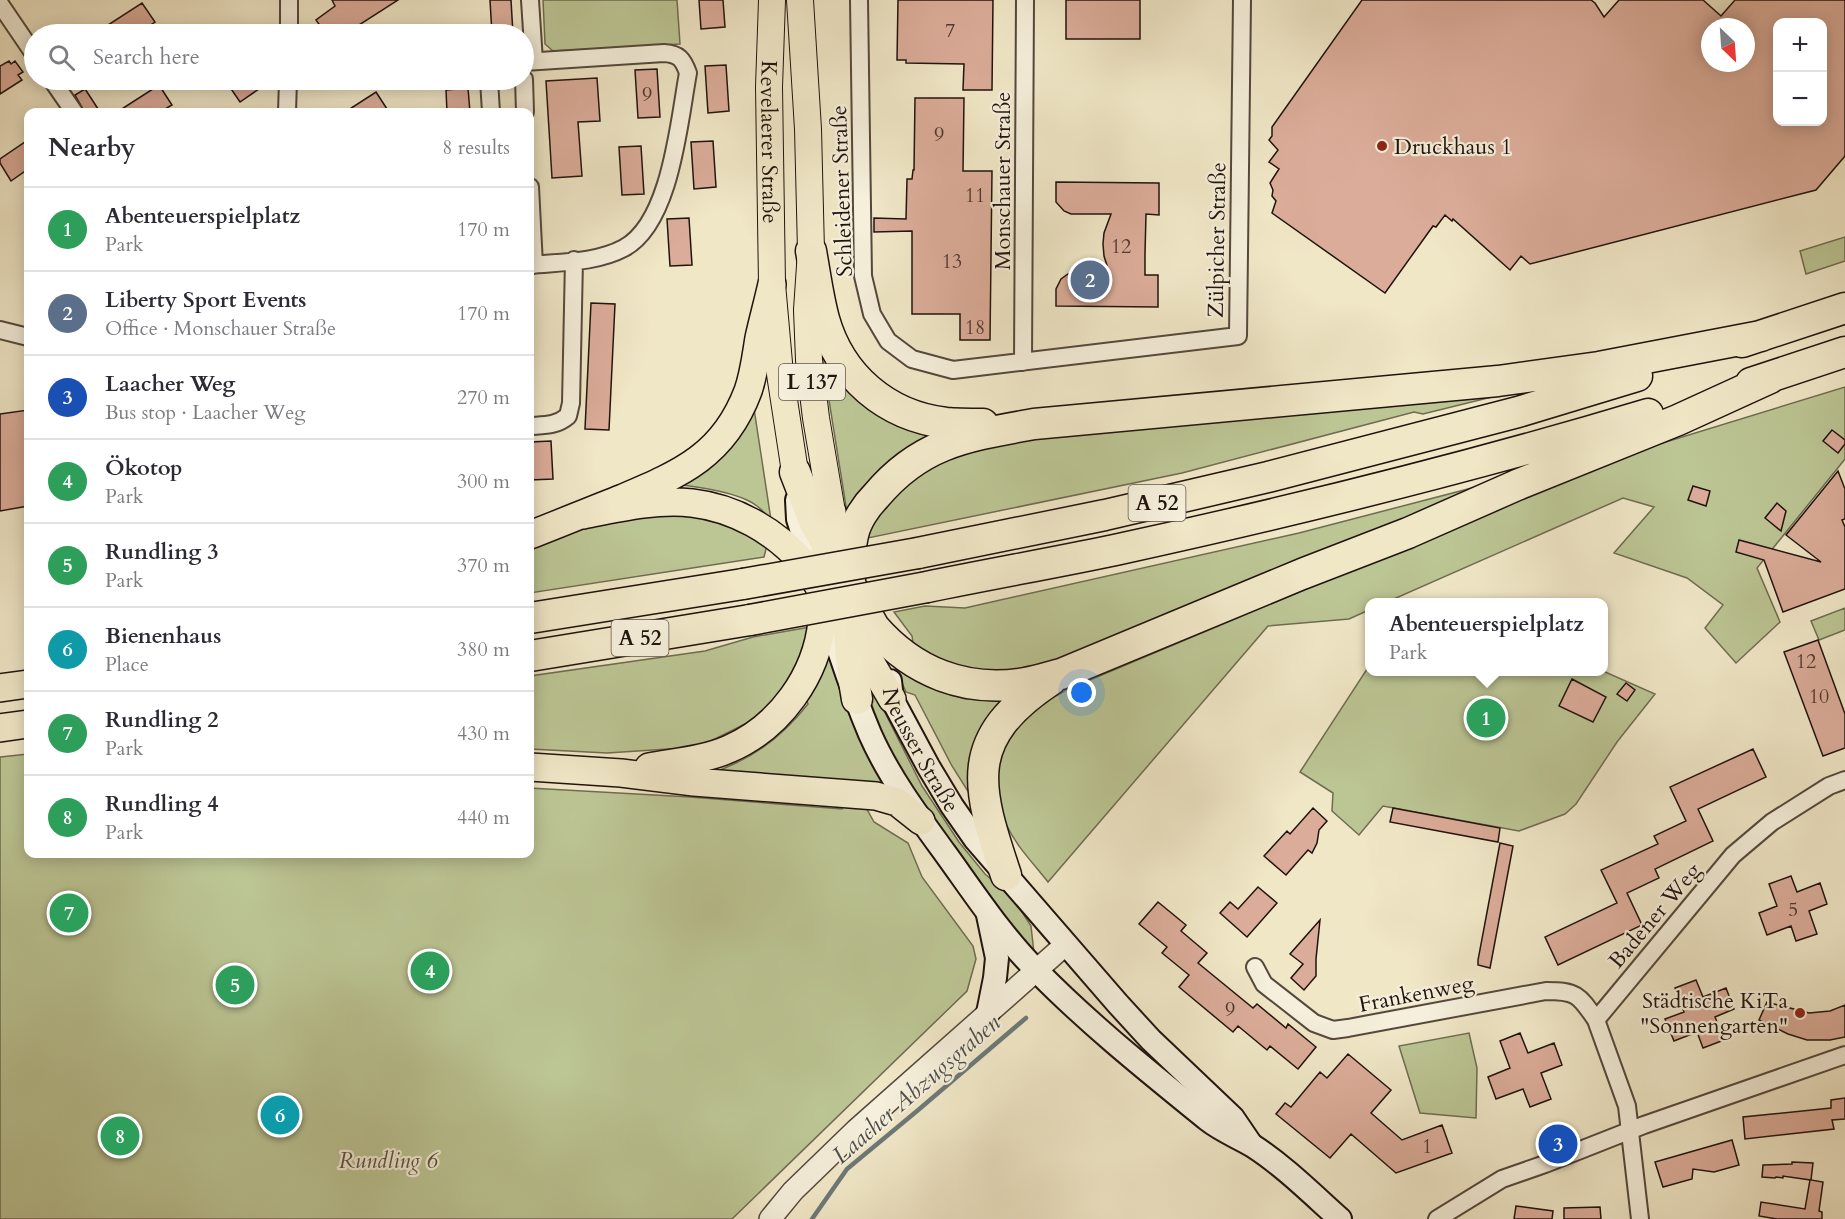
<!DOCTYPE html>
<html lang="en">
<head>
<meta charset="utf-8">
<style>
	:root { --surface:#fff; --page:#f7f7f7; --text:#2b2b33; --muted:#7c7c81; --line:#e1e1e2; --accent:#8f2418 }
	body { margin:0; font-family:Cardo,serif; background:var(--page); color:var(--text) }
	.controls { position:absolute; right:18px; top:18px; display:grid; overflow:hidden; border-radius:12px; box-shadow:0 3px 15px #0003 }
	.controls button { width:54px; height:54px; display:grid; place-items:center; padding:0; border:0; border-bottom:2px solid var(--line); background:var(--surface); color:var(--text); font:30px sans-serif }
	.compass { position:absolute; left:1701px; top:18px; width:54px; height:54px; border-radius:50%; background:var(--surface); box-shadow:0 3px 15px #0003; rotate:155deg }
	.you { position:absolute; left:1082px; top:693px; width:21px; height:21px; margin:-15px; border:4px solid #fff; border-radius:50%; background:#1a73e8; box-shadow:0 0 0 9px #1a73e833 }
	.badge { display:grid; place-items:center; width:39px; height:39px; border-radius:50%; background:var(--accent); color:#fff; font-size:20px; font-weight:700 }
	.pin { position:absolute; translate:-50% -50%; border:3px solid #fff; box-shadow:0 2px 6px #0006 }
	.popup { position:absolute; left:1365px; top:598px; width:243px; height:78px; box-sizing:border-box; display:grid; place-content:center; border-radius:12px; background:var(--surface); filter:drop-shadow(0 2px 4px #0005); font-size:20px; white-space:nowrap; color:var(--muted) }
	.popup b { font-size:22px; color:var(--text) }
	.popup::after { content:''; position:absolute; left:50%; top:100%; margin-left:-12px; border:12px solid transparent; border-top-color:var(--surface) }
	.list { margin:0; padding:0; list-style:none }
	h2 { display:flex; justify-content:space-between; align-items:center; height:78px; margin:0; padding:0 24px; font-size:26px }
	h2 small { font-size:20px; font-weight:400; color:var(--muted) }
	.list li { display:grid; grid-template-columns:39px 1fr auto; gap:18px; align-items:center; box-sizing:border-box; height:84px; padding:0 24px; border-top:2px solid var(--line) }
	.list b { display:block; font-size:22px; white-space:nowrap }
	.list p { margin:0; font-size:20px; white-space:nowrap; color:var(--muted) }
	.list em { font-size:20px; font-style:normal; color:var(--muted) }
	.icon { flex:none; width:33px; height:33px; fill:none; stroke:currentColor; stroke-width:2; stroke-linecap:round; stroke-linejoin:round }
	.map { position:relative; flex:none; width:1845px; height:1219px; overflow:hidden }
	.search { position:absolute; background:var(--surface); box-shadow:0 3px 15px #0003; left:24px; top:24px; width:510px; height:66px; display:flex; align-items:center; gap:15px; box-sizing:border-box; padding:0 21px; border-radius:33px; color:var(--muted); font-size:22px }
	.panel { position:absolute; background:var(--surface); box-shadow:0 3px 15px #0003; left:24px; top:108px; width:510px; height:750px; border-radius:12px }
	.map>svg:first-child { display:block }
	.green { fill:#bcc594; stroke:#6e6c51; stroke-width:1.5 }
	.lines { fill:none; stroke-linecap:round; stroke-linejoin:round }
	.stream { stroke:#6c7978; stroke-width:4.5 }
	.building { fill:#dbac99; stroke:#20130e; stroke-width:1.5; fill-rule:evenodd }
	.minor-casing { stroke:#54483c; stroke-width:20 }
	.tertiary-casing { stroke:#54483c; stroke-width:24 }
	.secondary-casing { stroke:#20130e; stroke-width:26 }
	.primary-casing { stroke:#20130e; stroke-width:28 }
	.trunk-casing { stroke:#20130e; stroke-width:30 }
	.motorway-casing { stroke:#20130e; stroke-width:33 }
	.minor { stroke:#f5efdb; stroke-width:16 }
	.tertiary { stroke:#f5efdb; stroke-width:21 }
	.secondary { stroke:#f5efdb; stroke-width:22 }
	.primary { stroke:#f0e7c7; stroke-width:26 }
	.trunk { stroke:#f0e7c7; stroke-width:27 }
	.motorway { stroke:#f0e7c7; stroke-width:30 }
	.motorway-bridge-casing { stroke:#20130e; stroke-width:33; stroke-linecap:butt }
	.motorway-bridge { stroke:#f0e7c7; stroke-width:30 }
	.poi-dot { fill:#8f2418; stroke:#f5efdb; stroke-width:2 }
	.labels { text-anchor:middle; stroke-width:4.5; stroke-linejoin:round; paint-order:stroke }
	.number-label { font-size:20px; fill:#4f3931 }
	.shield { fill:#f5efdb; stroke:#60554c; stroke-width:1.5 }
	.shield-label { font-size:21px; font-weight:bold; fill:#20130e }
	.street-label { font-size:22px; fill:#20130e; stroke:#f5efdb }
	.poi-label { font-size:22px; fill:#20130e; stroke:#f5efdb; text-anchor:start }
	.park-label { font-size:22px; font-style:italic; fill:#57513d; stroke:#f5efdb }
	.water-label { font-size:24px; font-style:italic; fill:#4c4e4c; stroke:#f5efdb }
</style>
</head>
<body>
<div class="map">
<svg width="1845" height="1219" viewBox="0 0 1845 1219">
	<rect width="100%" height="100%" fill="#f0e7c7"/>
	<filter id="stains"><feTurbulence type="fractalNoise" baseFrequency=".00333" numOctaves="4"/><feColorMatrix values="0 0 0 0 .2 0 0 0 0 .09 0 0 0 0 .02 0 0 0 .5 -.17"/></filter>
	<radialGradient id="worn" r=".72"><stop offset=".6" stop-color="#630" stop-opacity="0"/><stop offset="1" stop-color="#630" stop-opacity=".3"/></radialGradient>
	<path class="green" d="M543 0H677L680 44 553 51 545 44Z
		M1845 237V261L1806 274 1800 251Z
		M820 344 937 429 849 525Z
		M1845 387V459L1757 568 1780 622 1736 663 1705 628 1723 605 1687 578 1614 553 1654 507 1623 498 1387 602H1369V610L1349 619 1268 626 1048 882C1034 864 1017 847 1007 826 988 788 996 744 1027 715 1037 705 1053 698 1066 690L1630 453Z
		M1508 393 1423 414 1414 412 1182 473 868 538 864 525 897 482 995 439Z
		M753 402 771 520C767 515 762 510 757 506 739 492 697 487 674 484Z
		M1537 471 1419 518 1354 538 1061 662 1023 672 982 674 943 665 914 650 912 636 894 612 925 606 965 608 1299 533Z
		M657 511 715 516 767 545 764 557 530 593V546L597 519Z
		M1845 608V630L1819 640 1811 621Z
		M810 627 797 669 759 717 699 747 607 753 530 749V676L705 651 753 637Z
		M828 645 890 788 695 777C706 774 717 772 727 767 759 754 786 732 808 704L805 697Z
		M898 664 931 682 938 691 965 699 1012 702 976 804 952 766 915 695 906 692 895 667Z
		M1369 666V672L1603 671 1655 694 1617 742 1576 804 1565 814 1519 831 1383 806 1359 835 1332 811 1333 793 1300 772Z
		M865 679 871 685 922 786 959 842 985 874 1013 898 1031 926 1034 953 997 913 898 768 874 723Z
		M28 754V854H530V788L690 797 842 809 845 802 864 804 874 822 908 843 922 877 973 946 976 959 967 991 732 1219H0V757Z
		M1469 1033 1477 1068 1476 1118 1420 1113 1399 1046Z"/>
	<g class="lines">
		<path class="stream" d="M812 1219 847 1169 917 1111 1026 1018"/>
	</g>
	<path class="building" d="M332 0H398L345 34H326L316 20 335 6Z
		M490 0H511L513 34H492Z
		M699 0H723L725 27 701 29Z
		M898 0H993L992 90H963L964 64 906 63V60H897Z
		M1066 0H1140V39H1066Z
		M1362 0H1591L1595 3 1604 17 1619 0H1703L1721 16 1735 0H1845V156L1816 190 1530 264 1521 256 1510 270 1453 219 1452 221 1445 215 1436 227 1433 226 1385 293 1272 213 1276 201 1272 196 1273 190 1270 183 1279 169 1269 162 1278 150 1269 140 1272 136V127ZM1778 22H1822V122H1778ZM1710 27H1746V63H1710Z
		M142 3 155 22 137 34H94Z
		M9 61 11 64 15 61 23 72 18 75 22 80 0 94V66Z
		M726 65 729 111 708 113 705 66Z
		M657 69 660 117 638 118 635 70Z
		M597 78 600 121 578 122 582 176 552 178 546 81Z
		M225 80H272L240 102Z
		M159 85 172 105 160 112H117Z
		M468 88 470 112H447L446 90Z
		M85 89 89 95 100 112 84 111 75 95Z
		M376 92 389 112H345Z
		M915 98H964L963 171H992L990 340H960V314H912V231L874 232V218L906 219 907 179H912L913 170H914Z
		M28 140V169L11 181 0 163V159Z
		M713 141 716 187 694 189 691 142Z
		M641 146 644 194 622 195 619 147Z
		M1056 182 1159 183V215L1146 214 1145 254V275H1158V307L1056 306V289L1061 279 1068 274 1110 275 1104 256 1103 244 1104 233 1111 214H1071L1064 211 1056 202Z
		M689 218 692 265 670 266 667 219Z
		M591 303 615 304 609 430 585 429Z
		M28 410V506L0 511V414Z
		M1832 430 1845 440V444L1838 453 1823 441Z
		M551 441 553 479 530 480V442Z
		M1838 471 1845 489V519L1842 520 1845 527V589L1783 612 1764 560 1736 552 1739 540 1821 562 1786 535Z
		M1693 486 1710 491 1706 506 1688 500Z
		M1777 503 1786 511 1781 531 1765 518Z
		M1818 640 1845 714V748L1823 756 1784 652Z
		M1572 679 1606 697 1593 722 1559 706Z
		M1626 683 1635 690 1627 701 1617 694Z
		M1753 749 1766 777 1698 809 1713 841 1655 869 1659 878 1627 893 1642 925 1558 965 1545 937 1617 903 1601 870 1658 844 1654 836 1686 821 1670 787Z
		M1313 808 1327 821 1319 830 1317 843 1312 853 1308 850 1286 875 1264 856 1287 831 1290 834Z
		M1393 808 1500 828 1498 842 1390 822Z
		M1500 843 1513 846 1490 968 1478 965V960Z
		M1791 876 1797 892 1820 883 1827 904 1809 911 1817 934 1796 941 1791 926 1767 935 1759 913 1777 906 1769 884Z
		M1258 887 1277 903 1247 937 1220 913 1230 902 1238 909Z
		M1158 902 1186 925 1181 931 1207 953 1198 963 1253 1008 1257 1004 1286 1028 1288 1024 1316 1047 1298 1069 1270 1046 1267 1050 1238 1026 1233 1032 1179 987 1189 975 1162 953 1167 947 1139 924Z
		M1320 920 1316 959V976L1304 990 1291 978 1303 964 1290 954Z
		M1696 980 1703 997 1726 988 1734 1009 1715 1017 1724 1040 1703 1048 1697 1032 1674 1041 1665 1019 1684 1012 1675 988Z
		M1767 1002 1809 1013 1830 1011 1845 1005V1037L1830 1040H1807L1788 1034 1759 1020Z
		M1520 1033 1528 1053 1554 1043 1562 1065 1541 1073 1551 1099 1530 1107 1523 1089 1496 1099 1488 1077 1510 1068 1500 1041Z
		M1348 1054 1391 1090 1371 1113 1402 1140 1442 1125 1452 1153 1396 1173 1351 1134 1330 1158 1276 1114 1285 1103 1291 1107 1320 1072 1327 1078Z
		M1845 1098V1119L1832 1120 1834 1129 1745 1139 1743 1117 1831 1108V1100Z
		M1732 1140 1739 1165 1714 1172 1693 1169 1692 1179 1663 1187 1655 1162Z
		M1792 1162 1813 1163 1811 1180 1823 1182 1819 1211 1822 1212V1219H1777L1759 1216 1761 1202 1805 1209 1810 1180 1783 1176V1178L1776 1177 1775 1178 1762 1177 1763 1165 1792 1164Z
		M1516 1206 1553 1211 1552 1219H1514Z
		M1600 1207 1601 1219H1564V1208Z"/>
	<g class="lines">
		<g class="minor-casing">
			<path id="minor" d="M530 0 534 61
				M859 0 863 276 872 314 888 341 912 359 953 370 1238 336 1242 0
				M0 4 34 54
				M289 34V0
				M524 62 664 53C679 54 683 59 688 73 679 121 671 223 624 248 596 263 560 262 530 265
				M524 79 525 112
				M52 80 74 112
				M489 80 491 112
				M287 112 288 80
				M530 187 534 265
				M0 330 28 337
				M1023 362 1025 0
				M530 426C545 425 556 426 568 416L571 403 574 260
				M1255 967 1264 984 1314 1023 1333 1030 1348 1028 1546 991C1577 991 1579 995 1596 1020
				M1437 1219 1502 1179 1545 1164 1644 1125 1845 1055
				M1640 1219 1627 1106 1596 1020 1733 855 1772 822 1829 786 1845 780"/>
		</g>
		<g class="tertiary-casing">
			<path id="tertiary" d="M770 1219 793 1191 856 1130 1065 945"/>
		</g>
		<g class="secondary-casing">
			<g id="secondary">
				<path d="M797 500 798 519C821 592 841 665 870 734 889 777 918 816 945 853 974 893 1002 936 1037 971 1090 1025 1149 1072 1208 1120 1222 1131 1238 1137 1253 1146 1284 1166 1312 1194 1340 1219"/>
				<path id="s1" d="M890 681 892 699 928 766 952 806 975 839 1118 1004 1151 1040 1233 1118 1250 1143"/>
				<path d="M988 915 997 958 995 978 988 1013"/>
			</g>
		</g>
		<g class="primary-casing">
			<g id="primary">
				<path id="s2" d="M772 0 769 87 772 284 780 374 795 472"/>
				<path d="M800 0 808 129 811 251 807 310 809 360 816 418 832 512"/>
			</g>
		</g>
		<g class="trunk-casing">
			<path id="trunk" d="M583 515C618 508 656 499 692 503 735 508 775 531 803 563L867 656 892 699
				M530 535C561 523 592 510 623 498 682 473 724 455 748 391 754 374 756 356 759 338 763 320 768 302 772 284
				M0 688 28 684
				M0 728 28 724
				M530 767 621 773 694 782 876 796 897 802 921 821
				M649 767C676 762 704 760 729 749 780 727 817 675 822 621 822 610 820 600 820 589 822 563 828 537 832 512"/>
		</g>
		<g class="motorway-casing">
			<path id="motorway" d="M811 251C815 273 818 297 824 319 840 376 886 416 946 423 958 424 970 424 983 424
				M1742 342 1845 308
				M1751 383 1845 352
				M795 472 814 521 874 627C913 672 965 693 1025 683 1037 681 1049 677 1061 674L1302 574 1408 533 1517 485 1678 420 1770 378
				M918 553 1105 515 1268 477 1518 412 1637 376
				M927 587C990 574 1053 563 1115 550 1294 511 1472 467 1648 414
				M530 618 743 584
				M530 656 750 620
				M857 699C853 677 850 654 849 631 848 616 850 600 850 585 850 569 849 551 853 535 856 521 866 506 876 496 921 442 968 436 1034 424L1498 381 1599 367 1761 336
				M1006 875C976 785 962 739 1051 680"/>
		</g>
		<use href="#minor" class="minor"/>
		<use href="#tertiary" class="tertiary"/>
		<use href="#secondary" class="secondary"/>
		<use href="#primary" class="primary"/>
		<use href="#trunk" class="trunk"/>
		<use href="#motorway" class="motorway"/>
		<g class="motorway-bridge-casing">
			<path id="motorway-bridge" d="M743 584 918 553
				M750 620 927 587"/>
		</g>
		<use href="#motorway-bridge" class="motorway-bridge"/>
	</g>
	<g class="poi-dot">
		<circle cx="1382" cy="146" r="6"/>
		<circle cx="1800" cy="1013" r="6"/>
	</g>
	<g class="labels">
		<g class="number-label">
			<text x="950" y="37">7</text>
			<text x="647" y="101">9</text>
			<text x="939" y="141">9</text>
			<text x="975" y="202">11</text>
			<text x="1121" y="253">12</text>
			<text x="952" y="268">13</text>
			<text x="975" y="334">18</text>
			<text x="1806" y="668">12</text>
			<text x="1819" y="703">10</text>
			<text x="1793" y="916">5</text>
			<text x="1230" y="1016">9</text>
			<text x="1427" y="1153">1</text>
		</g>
		<g class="shield">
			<rect x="779" y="364" width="66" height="36" rx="4.5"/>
			<rect x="1128.5" y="485" width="57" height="36" rx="4.5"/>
			<rect x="611.5" y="620" width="57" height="36" rx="4.5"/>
		</g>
		<g class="shield-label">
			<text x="812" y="389">L 137</text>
			<text x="1157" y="510">A 52</text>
			<text x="640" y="645">A 52</text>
		</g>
		<g class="street-label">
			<text dy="8" stroke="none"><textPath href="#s2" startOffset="142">Kevelaerer Straße</textPath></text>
			<text transform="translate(1002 181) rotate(-90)" y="8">Monschauer Straße</text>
			<text transform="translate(841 191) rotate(-92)" y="8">Schleidener Straße</text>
			<text transform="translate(1216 240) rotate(-89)" y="8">Zülpicher Straße</text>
			<text dy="8" stroke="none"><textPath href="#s1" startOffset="76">Neusser Straße</textPath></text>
			<text transform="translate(1654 915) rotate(-50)" y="8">Badener Weg</text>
			<text transform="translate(1416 993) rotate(-11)" y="8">Frankenweg</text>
		</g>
		<g class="poi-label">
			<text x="1394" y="154">Druckhaus 1</text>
			<text x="1788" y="1008" text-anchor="end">Städtische KiTa<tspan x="1788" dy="25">"Sonnengarten"</tspan></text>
		</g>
		<g class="park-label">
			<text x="388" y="1168">Rundling 6</text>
		</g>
		<g class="water-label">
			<text transform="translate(916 1089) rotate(-41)" y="8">Laacher Abzugsgraben</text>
		</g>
	</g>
	<rect width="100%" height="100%" filter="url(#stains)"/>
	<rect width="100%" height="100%" fill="url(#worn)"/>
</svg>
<div class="controls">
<button>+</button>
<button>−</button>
</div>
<svg class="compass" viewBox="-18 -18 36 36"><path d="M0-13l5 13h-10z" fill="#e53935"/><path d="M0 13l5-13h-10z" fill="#7c7c81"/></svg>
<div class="you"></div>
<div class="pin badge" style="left:1486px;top:718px;background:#2e9e5b">1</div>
<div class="popup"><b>Abenteuerspielplatz</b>Park</div>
<div class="pin badge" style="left:1090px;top:280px;background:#5c6f8a">2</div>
<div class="pin badge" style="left:1558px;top:1144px;background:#1a4fb4">3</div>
<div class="pin badge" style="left:430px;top:971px;background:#2e9e5b">4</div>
<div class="pin badge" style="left:235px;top:985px;background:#2e9e5b">5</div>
<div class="pin badge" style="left:280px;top:1115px;background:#0f9aa8">6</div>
<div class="pin badge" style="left:69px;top:913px;background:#2e9e5b">7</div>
<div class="pin badge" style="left:120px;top:1136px;background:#2e9e5b">8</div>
<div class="search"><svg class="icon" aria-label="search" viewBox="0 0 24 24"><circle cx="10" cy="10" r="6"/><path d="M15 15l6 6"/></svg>Search here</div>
<section class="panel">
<h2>Nearby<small>8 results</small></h2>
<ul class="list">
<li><span class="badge" style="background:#2e9e5b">1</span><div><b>Abenteuerspielplatz</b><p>Park</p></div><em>170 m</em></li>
<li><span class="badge" style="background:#5c6f8a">2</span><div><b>Liberty Sport Events</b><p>Office · Monschauer Straße</p></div><em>170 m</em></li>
<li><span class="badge" style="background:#1a4fb4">3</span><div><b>Laacher Weg</b><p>Bus stop · Laacher Weg</p></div><em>270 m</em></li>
<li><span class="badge" style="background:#2e9e5b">4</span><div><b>Ökotop</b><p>Park</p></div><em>300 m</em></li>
<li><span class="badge" style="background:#2e9e5b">5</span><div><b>Rundling 3</b><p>Park</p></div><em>370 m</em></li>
<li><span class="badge" style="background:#0f9aa8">6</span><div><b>Bienenhaus</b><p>Place</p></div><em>380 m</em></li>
<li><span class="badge" style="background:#2e9e5b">7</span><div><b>Rundling 2</b><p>Park</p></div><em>430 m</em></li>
<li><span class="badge" style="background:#2e9e5b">8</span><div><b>Rundling 4</b><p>Park</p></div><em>440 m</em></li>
</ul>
</section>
</div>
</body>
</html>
